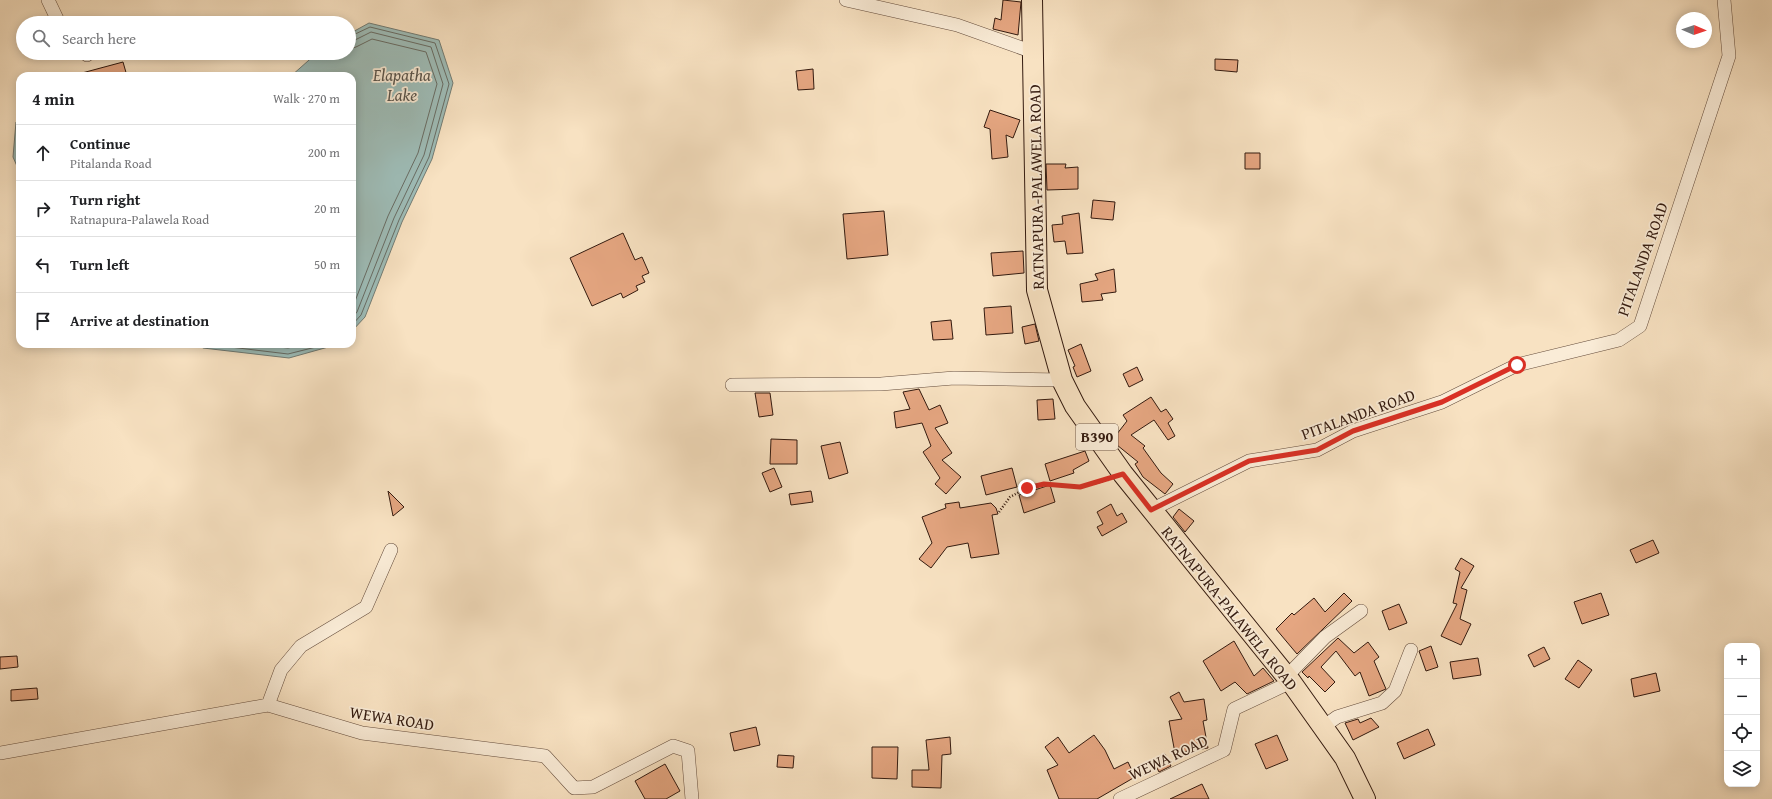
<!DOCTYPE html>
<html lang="en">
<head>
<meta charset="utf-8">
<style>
	:root { --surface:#fff; --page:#f2f2f2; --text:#202124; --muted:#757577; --line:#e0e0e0 }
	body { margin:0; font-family:"Gentium Book Plus",serif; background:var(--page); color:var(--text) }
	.controls { position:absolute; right:12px; bottom:12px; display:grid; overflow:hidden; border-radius:8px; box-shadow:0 2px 10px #0003 }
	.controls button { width:36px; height:36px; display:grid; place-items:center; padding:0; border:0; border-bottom:1px solid var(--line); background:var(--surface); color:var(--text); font:20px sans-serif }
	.compass { position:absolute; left:1676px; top:12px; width:36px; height:36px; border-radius:50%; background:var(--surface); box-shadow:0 2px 10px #0003; rotate:92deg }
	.stop { position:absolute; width:12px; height:12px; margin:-9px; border:3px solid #d93025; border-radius:50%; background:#fff }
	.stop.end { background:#d93025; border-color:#fff; box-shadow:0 1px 4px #0008 }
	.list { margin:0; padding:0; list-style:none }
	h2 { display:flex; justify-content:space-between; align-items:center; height:52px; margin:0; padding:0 16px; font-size:17px }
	h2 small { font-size:13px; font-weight:400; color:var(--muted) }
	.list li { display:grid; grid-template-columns:26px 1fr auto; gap:12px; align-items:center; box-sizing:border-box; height:56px; padding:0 16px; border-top:1px solid var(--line) }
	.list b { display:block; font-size:15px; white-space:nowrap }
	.list p { margin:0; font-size:13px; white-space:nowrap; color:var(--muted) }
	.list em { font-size:13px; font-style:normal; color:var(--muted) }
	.icon { flex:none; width:22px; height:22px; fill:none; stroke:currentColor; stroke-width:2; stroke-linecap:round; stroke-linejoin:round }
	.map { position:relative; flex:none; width:1772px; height:799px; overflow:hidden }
	.search { position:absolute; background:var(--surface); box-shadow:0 2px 10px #0003; left:16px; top:16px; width:340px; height:44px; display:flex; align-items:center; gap:10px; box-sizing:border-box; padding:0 14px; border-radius:22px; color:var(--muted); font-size:15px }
	.panel { position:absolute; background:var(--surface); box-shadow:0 2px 10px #0003; left:16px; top:72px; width:340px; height:276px; border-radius:12px }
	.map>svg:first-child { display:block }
	.water { fill:#9ebdb8; stroke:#737c74 }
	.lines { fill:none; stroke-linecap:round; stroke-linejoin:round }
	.shore { stroke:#686c64; stroke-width:1 }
	.building { fill:#e5a681; stroke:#331a0f }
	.street-casing { stroke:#644c3c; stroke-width:14 }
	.primary-casing { stroke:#331a0f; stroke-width:22 }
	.path { stroke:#331a0f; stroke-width:2.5; stroke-dasharray:1 2; stroke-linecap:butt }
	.street { stroke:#faecd7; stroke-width:13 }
	.primary { stroke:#f8e2c2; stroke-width:20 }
	.route { stroke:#d93025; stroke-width:5 }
	.labels { text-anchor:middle; stroke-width:3.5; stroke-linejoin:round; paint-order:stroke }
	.shield { fill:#faecd7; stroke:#6f594b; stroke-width:1 }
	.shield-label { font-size:15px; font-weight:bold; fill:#331a0f }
	.street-label { font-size:16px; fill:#331a0f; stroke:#faecd7 }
	.water-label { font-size:17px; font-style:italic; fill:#58534a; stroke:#faecd7 }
</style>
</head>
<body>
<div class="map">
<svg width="1772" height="799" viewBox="0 0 1772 799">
	<rect width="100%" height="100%" fill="#f8e2c2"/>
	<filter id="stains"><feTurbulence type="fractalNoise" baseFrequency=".005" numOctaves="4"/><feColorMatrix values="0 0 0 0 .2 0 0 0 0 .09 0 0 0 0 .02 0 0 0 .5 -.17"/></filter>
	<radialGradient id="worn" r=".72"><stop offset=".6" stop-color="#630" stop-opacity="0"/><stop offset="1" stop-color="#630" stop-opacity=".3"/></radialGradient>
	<path class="water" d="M369 23 439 40 453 83 432 159 402 222 365 317 352 331V76H291L317 53H349V34Z
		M16 122H20V173L13 157Z
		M198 344H339L289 358 203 348Z"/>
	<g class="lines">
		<path class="shore" d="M349 37 370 27 435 43 449 84 429 157 399 220 361 315 352 325
			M349 43 371 32 431 47 443 84 424 155 394 218 357 312 352 318
			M349 49 356 47 372 39 426 52 437 84 418 153 388 216 352 309
			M205 344 288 354 328 344
			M249 344 288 348 307 344"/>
	</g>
	<path class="building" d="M1003 0 1021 2 1018 35 993 29 995 18 1001 20Z
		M1215 59 1238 60 1237 72 1215 70Z
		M123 62 127 76H83L82 73Z
		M813 69 814 89 798 90 796 71Z
		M990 110 1020 120 1013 138 1006 135 1008 157 992 159 990 129 984 127Z
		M1245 153H1260V169H1245Z
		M1046 164H1066L1065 168 1078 167V189L1047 190Z
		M1093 200 1115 202 1113 220 1091 218Z
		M884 211 888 255 847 259 843 214Z
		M1079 213 1083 253 1067 254 1065 241 1054 242 1052 225 1063 224 1062 216Z
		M623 233 635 260 642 257 649 273 642 276 645 282 636 286 638 290 623 298 621 293 592 306 570 258Z
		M1023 251 1024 273 993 276 991 253Z
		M1114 269 1116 292 1101 294 1103 300 1082 302 1080 284 1098 280 1095 274Z
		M1011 306 1013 333 986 335 984 308Z
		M951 320 953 339 933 340 931 322Z
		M1035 324 1039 341 1025 344 1022 327Z
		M1081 344 1091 371 1077 377 1073 367 1075 366 1068 350Z
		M1137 367 1143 380 1129 387 1123 374Z
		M919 389 929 410 940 405 948 423 935 428 952 453 942 460 961 477 946 494 935 484 940 478 923 452 931 446 922 423 896 428 894 412 910 409 903 392Z
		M755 393H770L773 415 759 417Z
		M1151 397 1161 412 1166 409 1173 419 1168 423 1175 436 1168 440 1154 420 1131 435 1145 446 1143 448 1161 473 1173 484 1165 494 1143 477 1135 464 1138 462 1117 445 1113 439 1127 421 1123 415Z
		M1053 399 1055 419 1038 420 1037 400Z
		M771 439 797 440V464H770Z
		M840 442 848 473 829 479 821 446Z
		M1085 451 1089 461 1073 470 1074 473 1050 481 1045 464Z
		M774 468 782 487 770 492 762 473Z
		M1012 468 1017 487 986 495 981 476Z
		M1050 485 1055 502 1024 513 1019 495Z
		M388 491 404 507 393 516Z
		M811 491 813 502 791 505 789 494Z
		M959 502 960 508 991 503 996 508 998 514 992 515 999 554 971 558 968 543 947 547 931 568 919 559 932 543 922 517 946 508 945 504Z
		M1111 504 1117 516 1122 513 1127 522 1102 536 1097 527 1103 524 1097 512Z
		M1179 509 1194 521 1185 532 1173 517Z
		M1653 540 1659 553 1636 563 1630 550Z
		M1461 558 1474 566 1461 588 1467 590 1460 619 1471 624 1461 645 1441 636 1457 604 1453 603 1460 572 1455 569Z
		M1344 593 1352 601 1297 654 1276 629 1292 613 1294 615 1314 598 1325 612Z
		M1601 593 1609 615 1582 624 1574 602Z
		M1399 604 1407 623 1389 630 1382 611Z
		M1338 638 1354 653 1368 642 1379 657 1374 661 1386 689 1369 696 1360 672 1355 676 1336 651 1321 667 1335 682 1325 692 1309 676 1308 678 1302 672Z
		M1234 641 1254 676 1263 668 1274 681 1247 694 1235 682 1221 691 1203 661Z
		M1431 646 1438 667 1426 671 1419 651Z
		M1544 647 1550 659 1534 667 1528 655Z
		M17 656 18 667 0 669V657Z
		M1478 658 1481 675 1453 679 1450 662Z
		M1578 660 1592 670 1579 688 1565 679Z
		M1656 673 1660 691 1634 697 1631 679Z
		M37 688 38 699 11 701V690Z
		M1179 692 1184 702 1204 699 1207 720 1203 721 1208 748 1175 753 1169 721 1182 719 1170 697Z
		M1371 718 1379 727 1353 740 1345 723 1358 719 1360 723Z
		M756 727 760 745 734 751 730 733Z
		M1428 729 1435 745 1404 759 1397 743Z
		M1094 735 1105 750 1114 769 1128 762 1135 777 1097 799H1059L1047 770 1058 765 1045 747 1058 737 1069 753Z
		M1277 735 1288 760 1266 769 1255 744Z
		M950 737 951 754 942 755 941 788 912 787V770H929L926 740Z
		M872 747H898L897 779 872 778Z
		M1165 754 1171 766 1159 772 1153 760Z
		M778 755 794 756 793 768 777 767Z
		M665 764 680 791 666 799H645L635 781Z
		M1202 784 1209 799H1170Z"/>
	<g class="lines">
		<g class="street-casing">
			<path id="street" d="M48 0 59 23
				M846 0 957 25 1033 52
				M85 53 87 55
				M732 385 881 384 954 378 1062 380
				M1151 510 1249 461 1317 450 1353 431 1442 402 1517 365 1619 340 1640 326 1729 56 1724 0
				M1286 677 1325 637 1361 611
				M268 705 281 670 301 646 366 607 391 550
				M1323 727 1337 717 1382 703 1395 691 1411 650
				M0 753 268 705 362 733 545 756 574 788 593 787 673 746 688 751 692 799
				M1120 799 1224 750 1234 709 1291 682"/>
		</g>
		<g class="primary-casing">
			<path id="primary" d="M1032 0 1037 290 1062 380 1075 406 1123 474 1291 682 1323 727 1345 758 1365 799"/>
		</g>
		<path class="path" d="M999 512 1010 497 1027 488 1044 484 1080 487 1108 480"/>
		<use href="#street" class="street"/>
		<use href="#primary" class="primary"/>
	</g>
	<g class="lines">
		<path class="route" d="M1027 488 1044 484 1080 487 1123 474 1151 510 1249 461 1317 450 1353 431 1442 402 1517 365"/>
	</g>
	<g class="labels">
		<rect class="shield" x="1076" y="424" width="42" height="26" rx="3"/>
		<g class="shield-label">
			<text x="1097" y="442">B390</text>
		</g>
		<g class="street-label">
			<text transform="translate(1036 187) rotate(-91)" y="6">RATNAPURA-PALAWELA ROAD</text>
			<text transform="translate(1642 259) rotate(-70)" y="6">PITALANDA ROAD</text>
			<text transform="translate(1358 414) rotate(-20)" y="6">PITALANDA ROAD</text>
			<text transform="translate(1230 608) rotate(51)" y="6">RATNAPURA-PALAWELA ROAD</text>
			<text transform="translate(392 718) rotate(9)" y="6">WEWA ROAD</text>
			<text transform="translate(1168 757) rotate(-25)" y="6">WEWA ROAD</text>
		</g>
		<g class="water-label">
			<text x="402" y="81">Elapatha<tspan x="402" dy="20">Lake</tspan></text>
		</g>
	</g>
	<rect width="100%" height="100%" filter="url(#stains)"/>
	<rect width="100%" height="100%" fill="url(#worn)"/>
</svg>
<div class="controls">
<button>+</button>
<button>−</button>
<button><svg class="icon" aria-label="locate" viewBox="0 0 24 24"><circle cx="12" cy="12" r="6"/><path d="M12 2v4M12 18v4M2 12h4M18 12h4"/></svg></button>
<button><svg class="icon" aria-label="layers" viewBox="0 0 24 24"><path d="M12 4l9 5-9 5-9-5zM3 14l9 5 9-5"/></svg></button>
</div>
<svg class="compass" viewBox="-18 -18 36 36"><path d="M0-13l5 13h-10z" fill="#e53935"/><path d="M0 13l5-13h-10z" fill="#757577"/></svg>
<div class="stop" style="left:1517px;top:365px"></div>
<div class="stop end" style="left:1027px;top:488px"></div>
<div class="search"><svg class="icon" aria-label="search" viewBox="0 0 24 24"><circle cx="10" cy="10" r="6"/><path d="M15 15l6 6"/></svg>Search here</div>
<section class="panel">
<h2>4 min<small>Walk · 270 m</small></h2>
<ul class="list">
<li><svg class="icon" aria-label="ahead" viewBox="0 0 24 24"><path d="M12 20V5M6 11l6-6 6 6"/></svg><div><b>Continue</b><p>Pitalanda Road</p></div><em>200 m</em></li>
<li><svg class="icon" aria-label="right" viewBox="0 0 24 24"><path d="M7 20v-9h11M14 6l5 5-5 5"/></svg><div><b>Turn right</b><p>Ratnapura-Palawela Road</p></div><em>20 m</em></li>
<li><svg class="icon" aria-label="left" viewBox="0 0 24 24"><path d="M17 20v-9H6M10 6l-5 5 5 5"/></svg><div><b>Turn left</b></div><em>50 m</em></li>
<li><svg class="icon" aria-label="arrive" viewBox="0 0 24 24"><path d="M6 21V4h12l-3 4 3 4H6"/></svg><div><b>Arrive at destination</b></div></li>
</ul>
</section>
</div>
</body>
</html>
